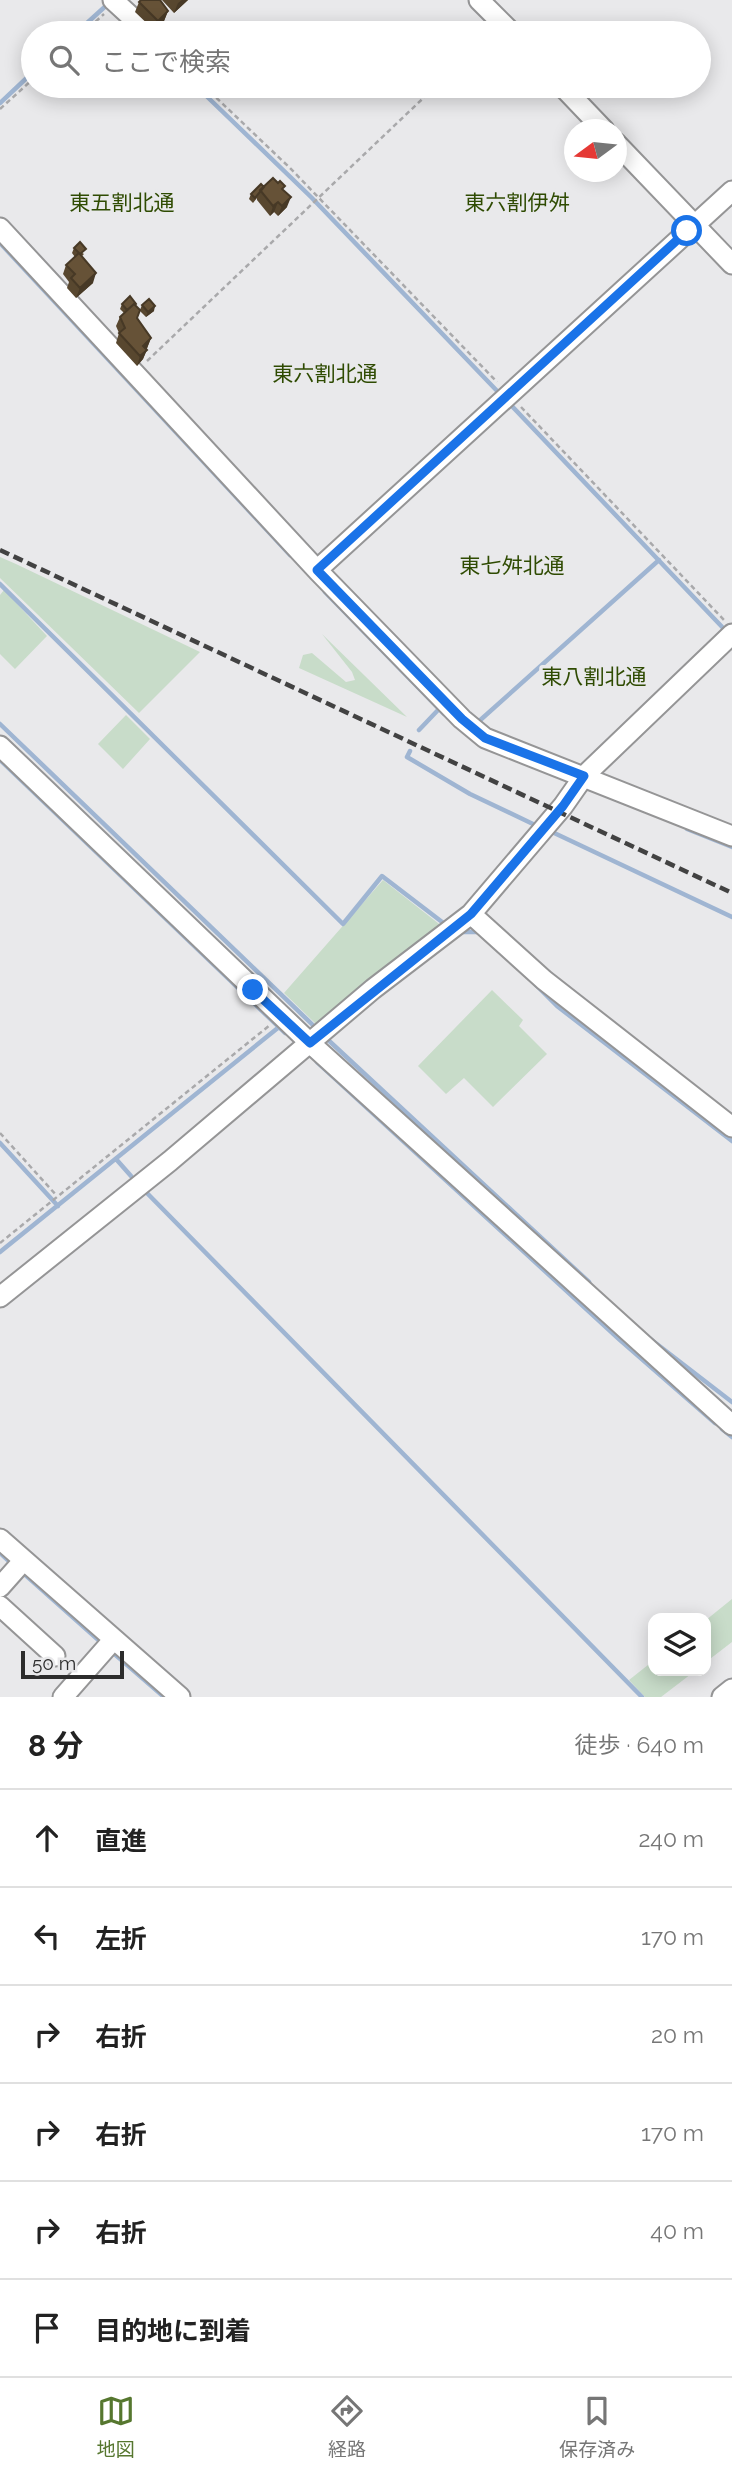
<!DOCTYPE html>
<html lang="ja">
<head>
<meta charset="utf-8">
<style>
	:root { --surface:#fff; --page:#f6f6f6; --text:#222; --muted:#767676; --line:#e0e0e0; --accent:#56772f }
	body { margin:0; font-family:Raleway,"Noto Sans JP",sans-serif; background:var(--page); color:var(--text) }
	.controls { position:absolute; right:21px; bottom:21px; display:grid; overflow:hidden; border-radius:14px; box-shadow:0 4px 18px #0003 }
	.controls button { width:63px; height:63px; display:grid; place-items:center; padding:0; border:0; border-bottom:2px solid var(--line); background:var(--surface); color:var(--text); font:35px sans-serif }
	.compass { position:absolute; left:564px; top:119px; width:63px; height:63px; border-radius:50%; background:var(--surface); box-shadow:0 4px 18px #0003; rotate:255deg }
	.scale { position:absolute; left:21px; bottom:18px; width:103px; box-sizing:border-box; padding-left:7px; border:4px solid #2c2c2c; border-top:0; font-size:19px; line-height:24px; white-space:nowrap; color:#2c2c2c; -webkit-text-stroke:5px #e9e9eb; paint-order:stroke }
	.stop { position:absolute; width:21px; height:21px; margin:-16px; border:5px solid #1a73e8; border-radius:50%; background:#fff }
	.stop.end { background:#1a73e8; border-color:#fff; box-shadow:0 2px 7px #0008 }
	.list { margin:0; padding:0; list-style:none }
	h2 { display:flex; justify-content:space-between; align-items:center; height:91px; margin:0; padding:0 28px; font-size:30px }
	h2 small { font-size:23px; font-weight:400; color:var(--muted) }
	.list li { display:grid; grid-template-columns:46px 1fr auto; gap:21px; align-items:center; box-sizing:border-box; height:98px; padding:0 28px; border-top:2px solid var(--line) }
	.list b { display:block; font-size:26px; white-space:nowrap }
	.list em { font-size:23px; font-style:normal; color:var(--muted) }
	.icon { flex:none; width:38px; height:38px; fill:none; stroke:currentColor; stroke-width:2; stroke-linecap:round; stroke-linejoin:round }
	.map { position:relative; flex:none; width:732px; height:1697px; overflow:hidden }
	.search { position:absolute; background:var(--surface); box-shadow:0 4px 18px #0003; left:21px; right:21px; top:21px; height:77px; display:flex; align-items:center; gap:18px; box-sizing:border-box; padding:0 24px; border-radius:38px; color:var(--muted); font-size:26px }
	.sheet { height:679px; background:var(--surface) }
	nav { display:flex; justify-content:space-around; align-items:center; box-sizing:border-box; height:98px; border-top:2px solid var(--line); background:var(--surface); font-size:19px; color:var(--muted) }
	nav a { display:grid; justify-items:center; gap:4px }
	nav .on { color:var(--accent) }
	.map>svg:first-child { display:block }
	.green { fill:#c8dcc9 }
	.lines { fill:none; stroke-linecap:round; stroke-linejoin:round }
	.stream { stroke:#9fb5d2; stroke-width:4.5 }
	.minor-casing { stroke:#959596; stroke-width:23 }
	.path { stroke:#a9a9ab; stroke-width:2.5; stroke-dasharray:5 3.5; stroke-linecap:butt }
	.minor { stroke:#fff; stroke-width:19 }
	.rail { stroke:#424242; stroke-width:4.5; stroke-dasharray:10 5; stroke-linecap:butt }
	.wall { fill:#58472f }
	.shaded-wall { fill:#473926 }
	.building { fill:#665237; stroke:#473926; stroke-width:2 }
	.route { stroke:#1a73e8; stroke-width:9 }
	.labels { text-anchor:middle; stroke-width:7; stroke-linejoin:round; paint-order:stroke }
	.neighbourhood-label { font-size:21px; fill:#2f4b02; stroke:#e9e9eb }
</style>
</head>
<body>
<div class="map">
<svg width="732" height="1697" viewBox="0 0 732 1697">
	<rect width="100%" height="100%" fill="#e9e9eb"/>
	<path class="green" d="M0 557 16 564 200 652 139 713 0 578Z
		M4 590 47 636 15 669 0 654V595Z
		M322 634 407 717 299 668 303 655 312 653 346 682 355 680 352 672Z
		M126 715 150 739 123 769 98 744Z
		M383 880 443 927 319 1027 284 993Z
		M492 990 523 1020 519 1026 547 1054 493 1107 464 1078 446 1094 418 1066Z
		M732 1599V1642L706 1662V1620Z
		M653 1661V1671H695L661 1697H645L629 1680Z"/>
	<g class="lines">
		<path class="stream" d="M76 33 109 3
			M196 86 311 197 500 394
			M0 103 33 72
			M0 243 290 555
			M509 403 725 630
			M0 584 343 924 382 876 446 925
			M325 592 444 714
			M477 723 659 560
			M0 724 317 1029
			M419 730 439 709
			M410 751 407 757 470 794 533 824
			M0 760 285 1033
			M687 829 732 847
			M550 831 732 917
			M459 932H478
			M536 985 557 1006 732 1141
			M326 1038 589 1282
			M317 1062 620 1340 715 1423
			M0 1143 58 1206
			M116 1159 131 1176
			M145 1191 642 1697
			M0 1252 279 1027
			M649 1338 732 1402
			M722 1429 732 1437
			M0 1553 12 1564
			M22 1572 104 1645
			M111 1651 164 1697"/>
		<g class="minor-casing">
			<path id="minor" d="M113 0 149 33
				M479 0 512 33
				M562 86 604 130
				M616 143 732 264
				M0 228 317 570 462 719 485 738 732 836
				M317 570 732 191
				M0 746 310 1043 732 1425
				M471 914 544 980 732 1127
				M0 1297 170 1161 373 989 471 914 563 806 584 776 732 634
				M0 1539 180 1697
				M0 1587 24 1560
				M0 1606 55 1656
				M63 1697 114 1639
				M722 1697 732 1689"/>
		</g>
		<path class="path" d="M83 33 104 14
			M204 86 290 168 497 382
			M0 109 33 79
			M147 361 436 86
			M521 407 724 620
			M0 1133 57 1196
			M0 1243 270 1025"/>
		<use href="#minor" class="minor"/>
		<path class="rail" d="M0 550 732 893"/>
	</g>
	<path class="wall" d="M162 0H188L174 13Z
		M139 2 168 11 164 21 155 31 135 12Z
		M264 187 283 190 287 207 278 216 274 212 270 216 257 200V198L253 203 249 199 251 194Z
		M74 248 84 254 82 256 93 283 76 298 67 288 69 282 63 274 66 265 75 257 72 253Z
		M122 304H136L135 305 140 310 142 305 154 311 146 317 140 311 137 318 151 338 143 359 137 366 116 343 119 333 116 326 120 317 124 313 120 309Z"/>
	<path class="shaded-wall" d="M182 0H188L174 13 178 3Z
		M168 11 164 21 155 31 158 21Z
		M291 197 287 207 278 216 282 206Z
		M278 202 274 212 270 216 273 206Z
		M96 273 93 283 76 298 80 288Z
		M155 306 154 311 146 317 148 312Z
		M151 338 147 348 139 355 143 346Z
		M147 350 143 359 137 366 140 356Z"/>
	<path class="building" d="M141 0H160L168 11 158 21 139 2Z
		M273 178 278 183 280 181 285 186 282 189 291 197 282 206 278 202 273 206 260 190Z
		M261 184 264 187 255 198 251 194Z
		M80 242 86 249 80 254 74 248Z
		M79 253 96 273 80 288 71 278 75 274 66 265Z
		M130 296 136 304 135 305 134 304 127 310 122 304Z
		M149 299 155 306 148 312 142 305Z
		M134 304 140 310 137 318 151 338 143 346 147 350 140 356 119 333 125 328 120 317Z"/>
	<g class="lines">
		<path class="route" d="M253 990 310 1043 471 914 563 806 584 776 485 738 462 719 317 570 687 231"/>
	</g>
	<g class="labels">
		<g class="neighbourhood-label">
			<text x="122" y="210">東五割北通</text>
			<text x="517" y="210">東六割伊舛</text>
			<text x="325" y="381">東六割北通</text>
			<text x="512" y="573">東七舛北通</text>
			<text x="594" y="684">東八割北通</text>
		</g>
	</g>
</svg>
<div class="controls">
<button><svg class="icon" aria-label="layers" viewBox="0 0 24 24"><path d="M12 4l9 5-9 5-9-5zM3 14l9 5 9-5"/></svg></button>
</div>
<svg class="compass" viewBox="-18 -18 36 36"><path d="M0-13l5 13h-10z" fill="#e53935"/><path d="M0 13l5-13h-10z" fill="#767676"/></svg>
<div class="scale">50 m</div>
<div class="stop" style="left:687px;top:231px"></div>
<div class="stop end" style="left:253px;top:990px"></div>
<div class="search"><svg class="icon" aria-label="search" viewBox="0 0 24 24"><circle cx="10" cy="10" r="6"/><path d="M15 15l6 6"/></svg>ここで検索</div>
</div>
<section class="sheet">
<h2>8 分<small>徒歩 · 640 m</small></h2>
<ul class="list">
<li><svg class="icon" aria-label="ahead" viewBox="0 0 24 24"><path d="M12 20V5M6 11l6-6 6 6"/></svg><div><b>直進</b></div><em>240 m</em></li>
<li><svg class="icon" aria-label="left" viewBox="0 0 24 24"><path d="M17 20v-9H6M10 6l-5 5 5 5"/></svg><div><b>左折</b></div><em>170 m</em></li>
<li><svg class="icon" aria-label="right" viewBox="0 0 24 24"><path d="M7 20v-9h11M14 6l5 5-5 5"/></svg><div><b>右折</b></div><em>20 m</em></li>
<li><svg class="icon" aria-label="right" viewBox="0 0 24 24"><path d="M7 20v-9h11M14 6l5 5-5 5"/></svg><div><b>右折</b></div><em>170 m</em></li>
<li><svg class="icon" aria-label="right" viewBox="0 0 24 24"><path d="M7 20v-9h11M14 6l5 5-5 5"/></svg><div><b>右折</b></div><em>40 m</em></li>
<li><svg class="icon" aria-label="arrive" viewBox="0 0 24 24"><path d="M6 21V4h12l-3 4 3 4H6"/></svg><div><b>目的地に到着</b></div></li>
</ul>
</section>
<nav>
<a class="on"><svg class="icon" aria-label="map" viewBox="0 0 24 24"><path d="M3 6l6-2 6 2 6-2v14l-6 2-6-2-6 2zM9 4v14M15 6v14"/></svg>地図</a>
<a><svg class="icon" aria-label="directions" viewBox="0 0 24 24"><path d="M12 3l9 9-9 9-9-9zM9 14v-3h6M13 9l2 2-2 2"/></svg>経路</a>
<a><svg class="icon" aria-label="saved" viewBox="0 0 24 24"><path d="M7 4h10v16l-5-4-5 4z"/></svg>保存済み</a>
</nav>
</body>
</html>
